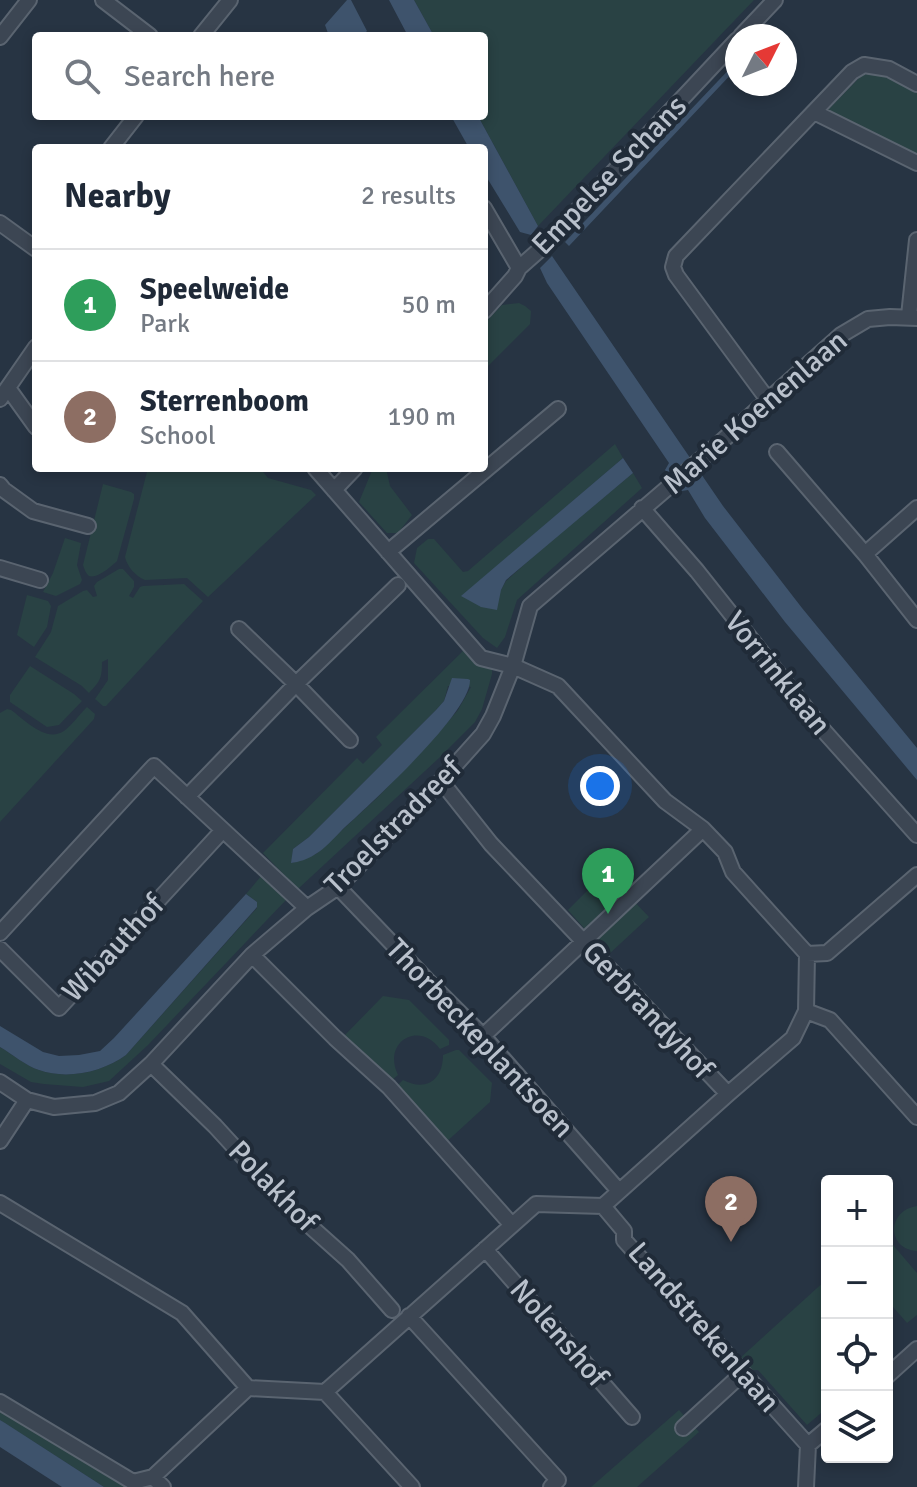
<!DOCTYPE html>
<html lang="en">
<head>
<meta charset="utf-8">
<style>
	:root { --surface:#fff; --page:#f2f2f3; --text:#1f2937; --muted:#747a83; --line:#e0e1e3; --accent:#536c8d }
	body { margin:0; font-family:Signika,sans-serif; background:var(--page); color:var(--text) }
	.controls { position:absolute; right:24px; bottom:24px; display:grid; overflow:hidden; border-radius:8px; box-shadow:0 4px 12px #0003 }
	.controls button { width:72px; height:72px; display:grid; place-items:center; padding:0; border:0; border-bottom:2px solid var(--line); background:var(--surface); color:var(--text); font:40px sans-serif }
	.compass { position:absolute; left:725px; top:24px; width:72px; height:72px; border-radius:50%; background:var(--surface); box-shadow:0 4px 12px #0003; rotate:48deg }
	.you { position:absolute; left:600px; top:786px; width:28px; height:28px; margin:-20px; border:6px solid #fff; border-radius:50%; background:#1a73e8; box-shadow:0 0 0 12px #1a73e833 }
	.badge { display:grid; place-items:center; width:52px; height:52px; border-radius:50%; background:var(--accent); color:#fff; font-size:26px; font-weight:700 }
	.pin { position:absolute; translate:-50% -66px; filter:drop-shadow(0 2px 4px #0008) }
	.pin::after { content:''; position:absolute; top:42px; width:28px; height:24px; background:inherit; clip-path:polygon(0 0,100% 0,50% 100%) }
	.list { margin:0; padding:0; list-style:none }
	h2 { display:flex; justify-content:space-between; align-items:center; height:104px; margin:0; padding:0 32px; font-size:34px }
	h2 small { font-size:26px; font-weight:400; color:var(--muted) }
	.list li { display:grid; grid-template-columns:52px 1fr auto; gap:24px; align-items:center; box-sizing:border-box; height:112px; padding:0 32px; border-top:2px solid var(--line) }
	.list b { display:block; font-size:30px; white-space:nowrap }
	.list p { margin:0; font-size:26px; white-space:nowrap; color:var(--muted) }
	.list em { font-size:26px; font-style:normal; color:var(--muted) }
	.icon { flex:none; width:44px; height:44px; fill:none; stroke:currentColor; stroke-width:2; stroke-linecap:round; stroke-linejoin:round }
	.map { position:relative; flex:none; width:917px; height:1487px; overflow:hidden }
	.search { position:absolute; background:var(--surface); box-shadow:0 4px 12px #0003; left:32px; top:32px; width:456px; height:88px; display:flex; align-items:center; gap:20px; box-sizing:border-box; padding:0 28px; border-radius:8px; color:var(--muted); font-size:30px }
	.panel { position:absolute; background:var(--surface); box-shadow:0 4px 12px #0003; left:32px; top:144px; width:456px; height:328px; border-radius:8px }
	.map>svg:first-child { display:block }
	.green { fill:#294244; fill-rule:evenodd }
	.water { fill:#3e536c }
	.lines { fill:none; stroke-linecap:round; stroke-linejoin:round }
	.street-casing { stroke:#5a6470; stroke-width:18 }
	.street { stroke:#3c4653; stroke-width:14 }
	.labels { text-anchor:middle; stroke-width:8; stroke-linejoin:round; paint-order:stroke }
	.street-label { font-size:30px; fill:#b9c1cc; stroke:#202b38 }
</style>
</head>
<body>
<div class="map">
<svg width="917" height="1487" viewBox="0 0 917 1487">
	<rect width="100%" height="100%" fill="#273443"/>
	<path class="green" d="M414 0H754L538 226 478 116H484V36H434Z
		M873 73 882 75 917 93V157L827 111 862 75Z
		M519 303 525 306 531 311 530 324 484 370V324L502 305Z
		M615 444 623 458 462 596 501 590 506 581 536 554 633 473 642 488 517 600 505 637 497 648 483 638 414 563 417 548 428 539H434L463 572 468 571Z
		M148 468H260L268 478 311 490 316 495 208 597 187 578 145 580C135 576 127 566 125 557Z
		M373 468H386L390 486 412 515 398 533H387L359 502Z
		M103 484 131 492 134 494V499L117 561C112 566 97 579 89 576 86 574 84 568 83 565Z
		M65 538 81 543 77 565 82 580 80 584 56 596 43 592 53 573Z
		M119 569H123L134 581V587L129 596 133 598 140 587 143 586 184 584 203 601 106 706H103L95 699 108 680V659L102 662C102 679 100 681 89 693L82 686 35 657 51 632 58 606 83 591 87 590 93 597 97 596 94 586 97 582Z
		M27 595 48 601 51 606 47 627 34 647 17 635Z
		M467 647 492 668V674L482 709 475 722 439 758 298 889 263 853 357 758 363 764 382 745 376 737ZM448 686 471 687 458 710 429 744 377 798 316 854 292 863 293 849 309 837 436 710 444 701Z
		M30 666 74 694 82 701 59 725 47 727 10 702V695Z
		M87 707 95 714 94 719 0 822V713L7 709 11 710C25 720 46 743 64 731 72 725 80 714 87 707Z
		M606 872 649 917 608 955 568 910Z
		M262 875 286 900 148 1045 109 1081 83 1087 44 1084 31 1082 0 1064V1047C12 1054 26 1066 39 1070 67 1080 103 1072 126 1055L257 908V902L246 894Z
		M383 996 409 1000 449 1040V1045L440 1049C419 1020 382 1042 398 1075L392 1080H385L345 1043 344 1036Z
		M456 1050H459L492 1083 490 1102 443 1145 398 1092V1085L403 1080C426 1092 443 1080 443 1055Z
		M917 1206V1251C886 1249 887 1210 917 1206Z
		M887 1238 917 1273V1315L907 1323 887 1300Z
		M827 1279V1408L807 1425 758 1370H748L739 1359Z
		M0 1404 133 1486 151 1482 158 1487H104L0 1420Z
		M679 1410 699 1432 637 1487H591Z"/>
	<path class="water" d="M347 0H351L367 31 362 36H329L325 25Z
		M389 0H414L434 36H408Z
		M737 61V68L569 246 565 242Z
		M451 116H478L538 226 531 235 520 232 484 173V148H469Z
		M552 256 723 506 802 608 917 748V780L785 622 705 518 688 490 682 491 665 470 669 463 547 283 540 268Z
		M623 458 633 473 506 580 501 590 497 610 481 607 461 596Z
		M452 678 468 679 470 680C471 713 369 805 342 830 334 838 325 849 314 855 308 859 299 862 291 863L293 849 309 837 436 710 444 701Z
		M246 894 257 902V907L126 1055C103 1072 67 1080 39 1070 26 1066 12 1054 0 1047V1026L43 1052 59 1056 79 1055 100 1051 114 1038Z
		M0 1420 5 1423 104 1487H62L0 1447Z"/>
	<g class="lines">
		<g class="street-casing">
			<path id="street" d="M103 0 150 36
				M201 36 230 0
				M741 36 775 0
				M0 37 29 0
				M814 112 917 163
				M111 148 136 116
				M484 208 519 268
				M0 223 36 249
				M484 311 515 276 519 268 545 245 737 40
				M909 316 917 240
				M8 388 36 427
				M0 399 36 347
				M768 400 676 275 673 267 676 256 852 72 864 65 889 69 917 84
				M777 452 865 554 917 620
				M0 485 4 490 33 511 88 526
				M334 490 355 468
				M642 508 697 571 824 731 917 835
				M388 552 558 409
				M865 554 917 508
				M0 568 40 580
				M239 629 296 684 350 740
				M441 781 491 844 728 1094
				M187 797 296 684 398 585
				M338 887 426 979 483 1036 619 1191
				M0 933 154 766 307 908
				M0 949 59 1008 223 830
				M807 954 827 953 917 875
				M252 955 335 1038 389 1087 511 1224
				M806 1011 830 1020 917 1117
				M483 1036 703 829
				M151 1064 215 1126 291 1209 348 1260 392 1310
				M0 1082 27 1100 54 1107 95 1103 119 1093 151 1064 252 955 307 908 338 887 441 781 483 734 493 716 513 666 530 606 722 441 841 335 868 319 890 317 917 318
				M0 1141 27 1100
				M0 1203 182 1313 248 1388 325 1392 536 1204 603 1206 728 1094 793 1038 806 1011 807 954 733 872 725 852 703 829 665 801 558 686 513 666 481 658 315 468
				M603 1206 624 1231V1240L808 1445 806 1487
				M485 1249 632 1417
				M409 1316 558 1480 551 1487
				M887 1376 917 1349
				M325 1392 412 1487
				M0 1402 133 1482 153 1477
				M683 1428 743 1373
				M808 1445 827 1429
				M163 1487 153 1477 248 1388"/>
		</g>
		<use href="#street" class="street"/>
	</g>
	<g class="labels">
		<g class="street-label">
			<text transform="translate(609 175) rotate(-46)" y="10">Empelse Schans</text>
			<text transform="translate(755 412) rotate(-41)" y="10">Marie Koenenlaan</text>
			<text transform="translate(778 673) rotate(51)" y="10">Vorrinklaan</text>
			<text transform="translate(393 826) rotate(-45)" y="10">Troelstradreef</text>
			<text transform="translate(113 948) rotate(-47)" y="10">Wibauthof</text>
			<text transform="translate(648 1010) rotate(47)" y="10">Gerbrandyhof</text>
			<text transform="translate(480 1038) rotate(47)" y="10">Thorbeckeplantsoen</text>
			<text transform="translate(273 1186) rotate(46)" y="10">Polakhof</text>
			<text transform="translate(704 1327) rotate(49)" y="10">Landstrekenlaan</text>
			<text transform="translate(559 1333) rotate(49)" y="10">Nolenshof</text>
		</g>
	</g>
</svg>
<div class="controls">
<button>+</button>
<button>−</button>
<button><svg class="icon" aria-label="locate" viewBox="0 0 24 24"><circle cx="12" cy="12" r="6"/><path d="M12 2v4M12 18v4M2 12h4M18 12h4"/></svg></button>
<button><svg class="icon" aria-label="layers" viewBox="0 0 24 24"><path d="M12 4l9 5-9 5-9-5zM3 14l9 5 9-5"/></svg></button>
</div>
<svg class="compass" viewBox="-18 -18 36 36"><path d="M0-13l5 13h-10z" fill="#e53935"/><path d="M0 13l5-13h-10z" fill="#747a83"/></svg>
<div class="you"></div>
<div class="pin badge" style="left:608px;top:914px;background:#2e9e5b">1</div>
<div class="pin badge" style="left:731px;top:1242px;background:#8d6e63">2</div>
<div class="search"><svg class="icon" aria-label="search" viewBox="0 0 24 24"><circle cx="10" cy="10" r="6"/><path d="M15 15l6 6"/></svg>Search here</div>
<section class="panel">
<h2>Nearby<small>2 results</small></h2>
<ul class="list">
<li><span class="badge" style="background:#2e9e5b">1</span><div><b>Speelweide</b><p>Park</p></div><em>50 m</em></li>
<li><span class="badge" style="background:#8d6e63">2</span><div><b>Sterrenboom</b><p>School</p></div><em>190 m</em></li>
</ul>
</section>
</div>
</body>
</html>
